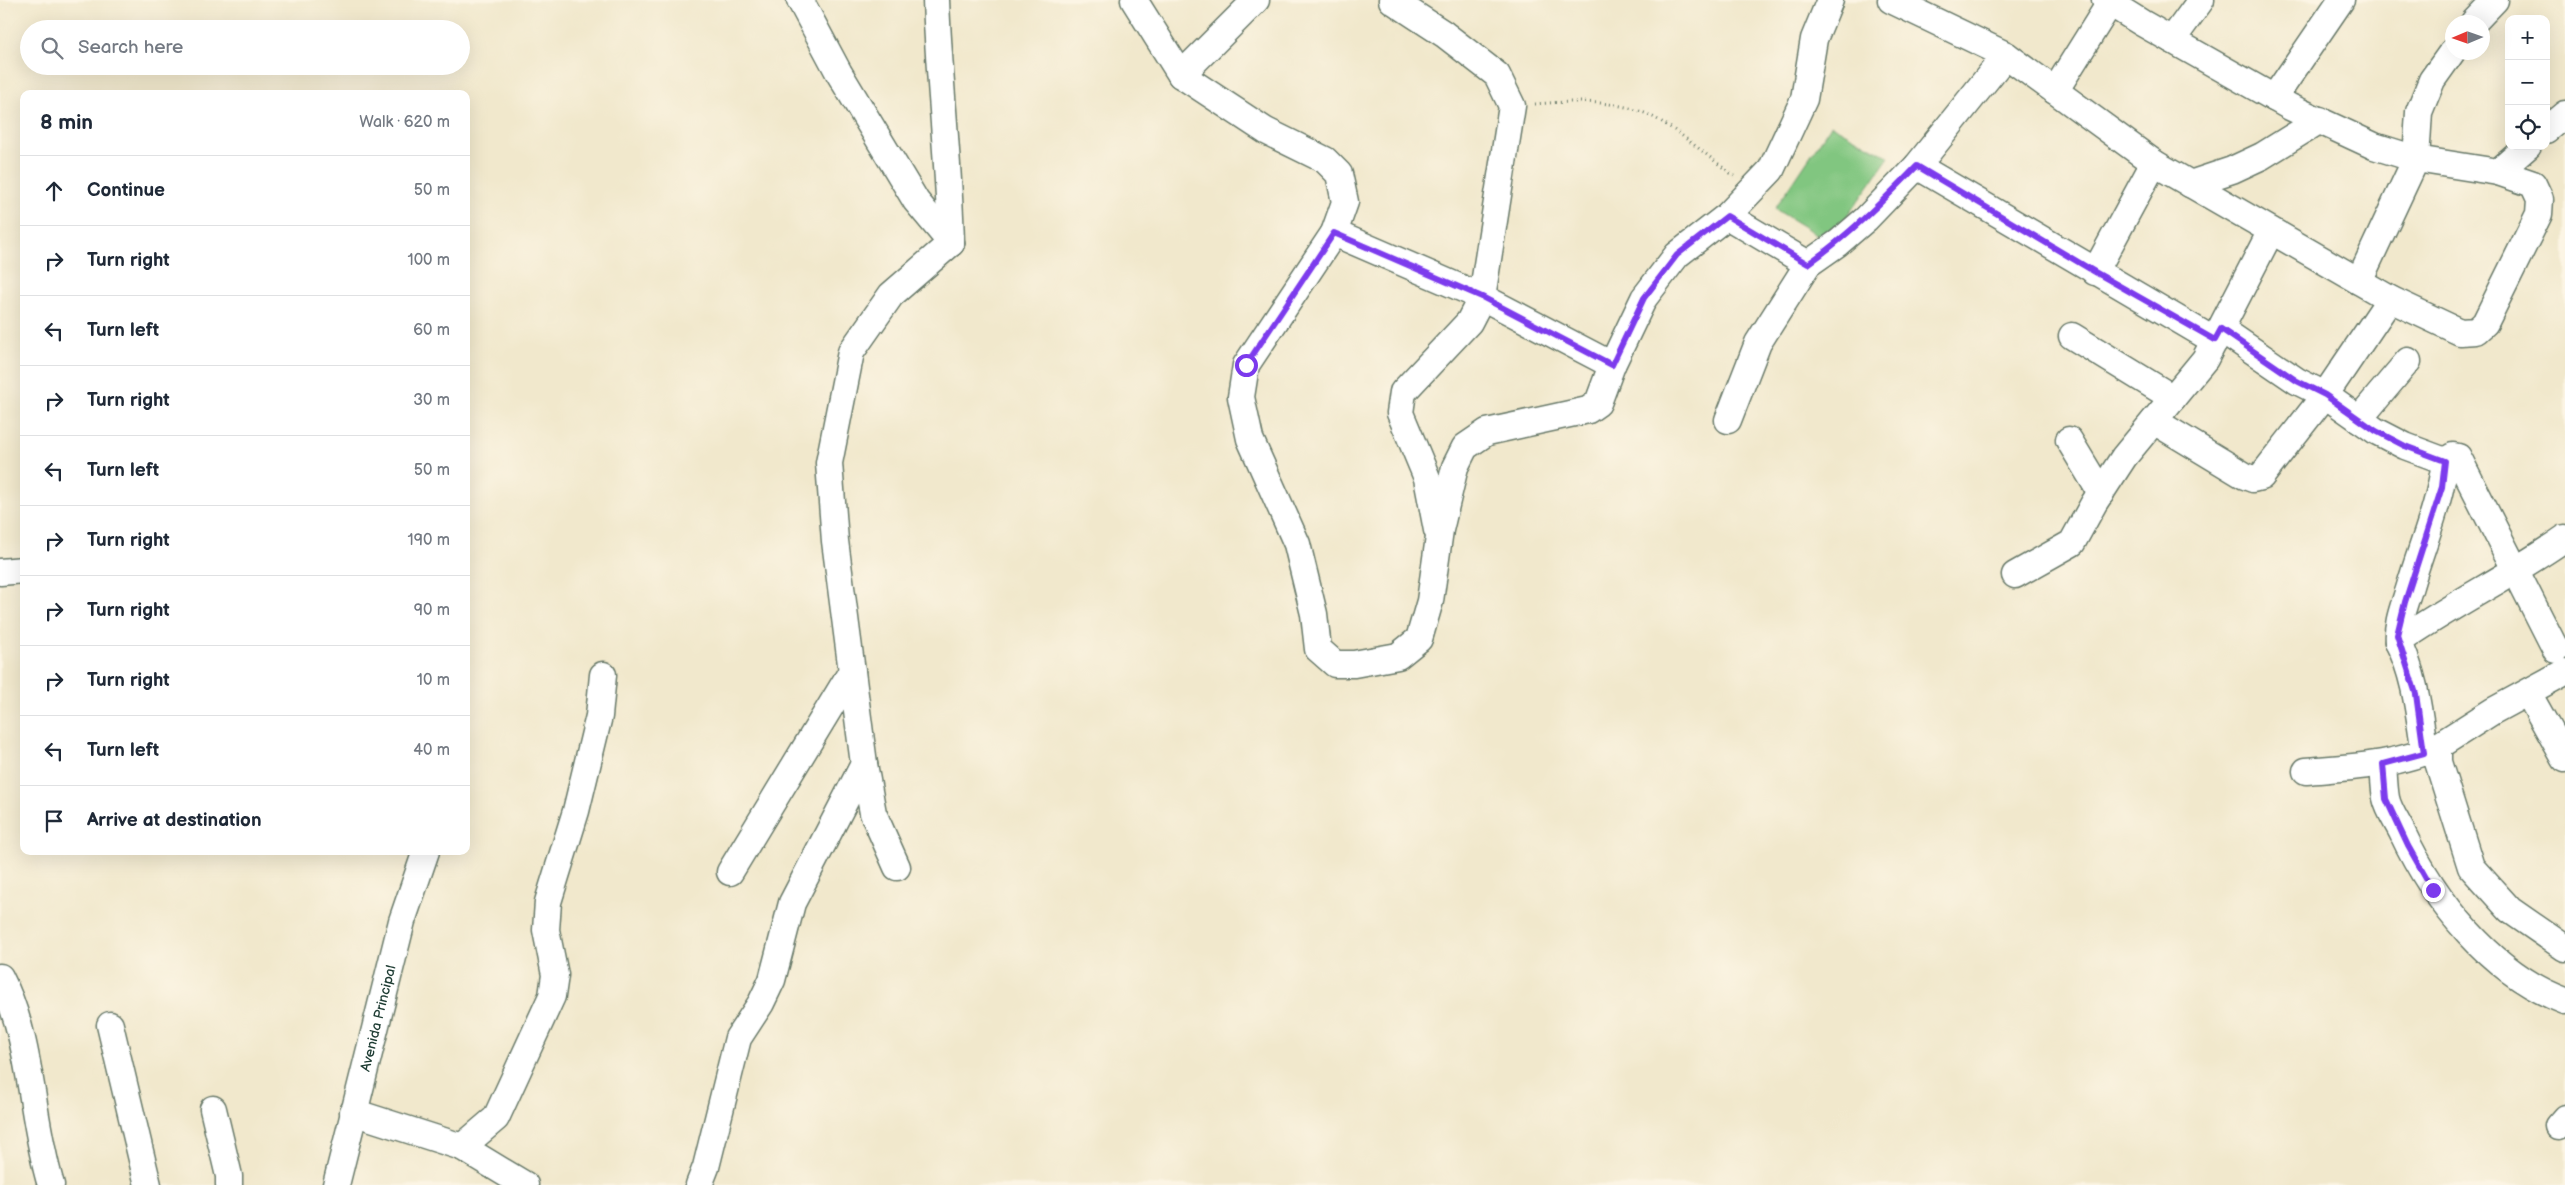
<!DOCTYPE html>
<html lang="en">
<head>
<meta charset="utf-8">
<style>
	:root { --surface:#fff; --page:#f6f6f7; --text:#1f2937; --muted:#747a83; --line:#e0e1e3 }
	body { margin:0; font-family:"Balsamiq Sans",sans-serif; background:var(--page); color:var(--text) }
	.controls { position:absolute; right:15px; top:15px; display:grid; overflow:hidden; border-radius:10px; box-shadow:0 5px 20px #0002 }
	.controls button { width:45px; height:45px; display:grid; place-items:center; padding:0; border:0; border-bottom:1px solid var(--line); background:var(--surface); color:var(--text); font:25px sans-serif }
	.compass { position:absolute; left:2445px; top:15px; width:45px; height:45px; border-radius:50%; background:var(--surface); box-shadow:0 5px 20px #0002; rotate:268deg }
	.stop { position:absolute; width:15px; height:15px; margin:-11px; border:4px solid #7c3aed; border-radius:50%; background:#fff }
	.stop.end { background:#7c3aed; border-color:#fff; box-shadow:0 1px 5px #0008 }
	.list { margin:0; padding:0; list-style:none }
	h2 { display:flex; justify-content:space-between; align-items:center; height:65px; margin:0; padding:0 20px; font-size:21px }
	h2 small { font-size:16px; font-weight:400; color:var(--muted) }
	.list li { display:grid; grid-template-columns:32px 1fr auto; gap:15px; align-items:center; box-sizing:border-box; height:70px; padding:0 20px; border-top:1px solid var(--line) }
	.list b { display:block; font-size:19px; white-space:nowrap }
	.list em { font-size:16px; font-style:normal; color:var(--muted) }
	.icon { flex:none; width:28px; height:28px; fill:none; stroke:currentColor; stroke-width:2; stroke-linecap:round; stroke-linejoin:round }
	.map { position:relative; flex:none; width:2565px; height:1185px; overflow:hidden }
	.search { position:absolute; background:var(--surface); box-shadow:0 5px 20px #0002; left:20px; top:20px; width:450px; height:55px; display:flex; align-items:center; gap:12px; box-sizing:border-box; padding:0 18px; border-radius:28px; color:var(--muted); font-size:19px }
	.panel { position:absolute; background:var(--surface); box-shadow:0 5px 20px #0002; left:20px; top:90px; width:450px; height:765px; border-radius:10px }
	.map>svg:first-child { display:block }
	.green { fill:#81c680; stroke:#50825a }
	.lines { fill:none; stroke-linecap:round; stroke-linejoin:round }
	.minor-casing { stroke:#687969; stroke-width:29 }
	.path { stroke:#687969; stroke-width:3; stroke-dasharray:1 4; stroke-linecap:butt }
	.minor { stroke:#fff; stroke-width:26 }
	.route { stroke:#7c3aed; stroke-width:6 }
	.labels { text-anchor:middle; stroke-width:5; stroke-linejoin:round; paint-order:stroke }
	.street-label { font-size:14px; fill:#1f3d34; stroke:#fcf5e5 }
</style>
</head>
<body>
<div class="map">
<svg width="2565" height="1185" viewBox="0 0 2565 1185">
	<rect width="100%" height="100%" fill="#fcf5e5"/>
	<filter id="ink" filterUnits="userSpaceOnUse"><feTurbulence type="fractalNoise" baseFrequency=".02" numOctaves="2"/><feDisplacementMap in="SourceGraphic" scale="10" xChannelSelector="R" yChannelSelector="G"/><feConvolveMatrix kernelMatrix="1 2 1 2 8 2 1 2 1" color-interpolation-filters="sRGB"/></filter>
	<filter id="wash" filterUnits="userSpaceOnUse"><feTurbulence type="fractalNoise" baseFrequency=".0096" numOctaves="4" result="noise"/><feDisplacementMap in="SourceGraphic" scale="20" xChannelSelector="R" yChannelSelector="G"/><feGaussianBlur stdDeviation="1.12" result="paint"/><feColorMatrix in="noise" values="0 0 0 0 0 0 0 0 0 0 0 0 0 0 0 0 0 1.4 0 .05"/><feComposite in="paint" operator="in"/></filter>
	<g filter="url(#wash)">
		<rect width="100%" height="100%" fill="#f1e8cc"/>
		<path class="green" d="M1831 125 1889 157 1829 242 1775 209Z"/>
	</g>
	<g filter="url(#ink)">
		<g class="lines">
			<g class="minor-casing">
				<g id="minor">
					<path d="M800 0 839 73 916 201 951 243"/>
					<path d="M936 0C939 81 949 162 951 243"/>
					<path d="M1134 0 1181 75 1266 131 1325 160 1339 174 1345 202 1334 233 1246 365 1241 397 1250 439 1297 544 1314 614 1318 649 1335 664H1354L1398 656 1419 639 1430 601 1440 530 1455 467 1465 447 1487 432 1588 410 1598 403 1612 365 1644 298 1677 255 1727 216 1771 170 1804 99 1814 39 1830 0"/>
					<path d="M1392 0 1444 34 1497 75 1512 106 1482 297 1469 322 1403 392 1400 413 1427 478 1437 530"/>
					<path d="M1891 0 2006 55 2154 163 2390 299 2460 332 2476 331 2485 323 2539 214 2540 199 2533 184 2498 172"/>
					<path d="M2105 0 2142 23 2290 107 2374 146 2416 159 2498 172 2528 146"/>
					<path d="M2474 22 2495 0"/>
					<path d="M2172 40 2201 0"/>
					<path d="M1181 75 1256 0"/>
					<path d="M2055 91 2110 3"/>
					<path d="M2274 98 2341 0"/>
					<path d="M2546 130 2565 114"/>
					<path d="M1917 166 2215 341"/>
					<path d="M2190 184 2232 170 2262 156 2320 120"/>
					<path d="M1727 216 1808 264"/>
					<path d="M1334 233 1482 297 1612 365"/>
					<path d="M2095 272 2154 163"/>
					<path d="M2359 281 2416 159 2419 112 2432 80 2452 52"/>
					<path d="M2221 329 2297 381 2325 395 2376 431 2405 446 2445 461 2453 456 2458 457 2556 650"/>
					<path d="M2072 336 2173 398"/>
					<path d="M2359 419 2408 361"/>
					<path d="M1728 420 1758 343 1808 264 1838 243 1866 219 1917 166 2006 55"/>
					<path d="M2154 421 2245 476 2253 479 2261 477 2325 395 2390 299"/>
					<path d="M2069 440 2101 493"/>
					<path d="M2445 461C2440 504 2422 545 2410 586 2405 603 2396 624 2398 642 2452 604 2511 576 2565 538"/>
					<path d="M0 572 24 570"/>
					<path d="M2015 575 2072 543 2094 503 2124 457 2205 359 2271 231"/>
					<path d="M2398 642C2416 676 2419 716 2425 753"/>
					<path d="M2528 693 2565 759"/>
					<path d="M2438 746 2493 711 2565 672"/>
					<path d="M2383 764C2384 775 2384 787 2386 798 2388 809 2397 822 2402 832 2434 901 2492 974 2565 1001"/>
					<path d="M2306 771C2351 767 2397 766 2438 746V762L2471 867 2510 910 2565 948"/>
					<path d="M897 867 873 813 864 764 835 541 829 463 851 352 891 295 951 243"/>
					<path d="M730 872 852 671"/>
					<path d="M0 977C33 1041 30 1117 51 1185"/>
					<path d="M110 1025 148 1185"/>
					<path d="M213 1109 229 1176V1185"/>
					<path d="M353 1112 462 1147 525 1185"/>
					<path d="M2558 1126 2565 1118"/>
					<path d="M462 1147 496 1118 552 996 555 975 546 930 548 902 576 811 599 716 603 675"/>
					<path id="s1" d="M336 1185 402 921 426 851"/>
					<path d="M699 1185 706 1167 738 1038 761 1003 772 980 792 903 864 764"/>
				</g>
			</g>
			<path class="path" d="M1535 104C1571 101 1619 99 1653 117 1678 130 1710 158 1734 176"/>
			<use href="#minor" class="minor"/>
		</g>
	</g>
	<g class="lines" filter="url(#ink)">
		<path class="route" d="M1246 365 1334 233 1482 297 1612 365 1644 298 1677 255 1727 216 1808 264C1849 235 1882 202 1917 166L2095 272 2215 340 2221 329 2297 381 2325 395 2376 431 2405 446 2445 461 2442 487 2405 602 2397 635 2416 694 2424 753 2383 764 2386 799 2408 846 2433 890"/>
	</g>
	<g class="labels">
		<g class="street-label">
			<text dy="5" stroke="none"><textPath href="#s1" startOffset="172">Avenida Principal</textPath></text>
		</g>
	</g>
</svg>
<div class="controls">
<button>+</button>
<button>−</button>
<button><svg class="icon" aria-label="locate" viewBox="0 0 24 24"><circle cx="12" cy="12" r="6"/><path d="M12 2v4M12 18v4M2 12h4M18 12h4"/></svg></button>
</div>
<svg class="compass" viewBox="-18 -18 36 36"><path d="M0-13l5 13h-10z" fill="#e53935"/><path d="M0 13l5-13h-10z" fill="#747a83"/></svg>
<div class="stop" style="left:1246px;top:365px"></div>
<div class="stop end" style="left:2433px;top:890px"></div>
<div class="search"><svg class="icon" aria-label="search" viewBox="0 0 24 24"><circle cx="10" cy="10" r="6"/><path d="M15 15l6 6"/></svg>Search here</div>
<section class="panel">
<h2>8 min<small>Walk · 620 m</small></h2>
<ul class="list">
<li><svg class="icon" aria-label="ahead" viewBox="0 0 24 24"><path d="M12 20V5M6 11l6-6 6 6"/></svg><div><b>Continue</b></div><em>50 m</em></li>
<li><svg class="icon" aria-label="right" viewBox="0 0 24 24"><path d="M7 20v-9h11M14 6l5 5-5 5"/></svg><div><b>Turn right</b></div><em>100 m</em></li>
<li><svg class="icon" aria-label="left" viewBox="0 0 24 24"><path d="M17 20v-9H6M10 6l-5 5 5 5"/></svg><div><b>Turn left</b></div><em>60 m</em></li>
<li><svg class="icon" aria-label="right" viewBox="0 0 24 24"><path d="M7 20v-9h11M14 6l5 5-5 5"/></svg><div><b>Turn right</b></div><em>30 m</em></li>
<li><svg class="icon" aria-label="left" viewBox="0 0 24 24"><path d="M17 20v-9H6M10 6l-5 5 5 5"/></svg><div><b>Turn left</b></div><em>50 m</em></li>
<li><svg class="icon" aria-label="right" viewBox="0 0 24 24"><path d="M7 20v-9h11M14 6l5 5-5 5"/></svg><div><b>Turn right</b></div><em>190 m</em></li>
<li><svg class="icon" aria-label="right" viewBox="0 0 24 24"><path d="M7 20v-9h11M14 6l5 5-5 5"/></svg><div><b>Turn right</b></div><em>90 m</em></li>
<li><svg class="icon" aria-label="right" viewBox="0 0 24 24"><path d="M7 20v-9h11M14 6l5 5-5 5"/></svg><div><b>Turn right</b></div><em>10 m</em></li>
<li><svg class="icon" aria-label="left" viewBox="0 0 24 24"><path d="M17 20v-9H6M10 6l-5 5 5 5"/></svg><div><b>Turn left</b></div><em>40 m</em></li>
<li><svg class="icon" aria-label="arrive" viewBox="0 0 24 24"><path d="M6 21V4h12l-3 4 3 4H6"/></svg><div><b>Arrive at destination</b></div></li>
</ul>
</section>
</div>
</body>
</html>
